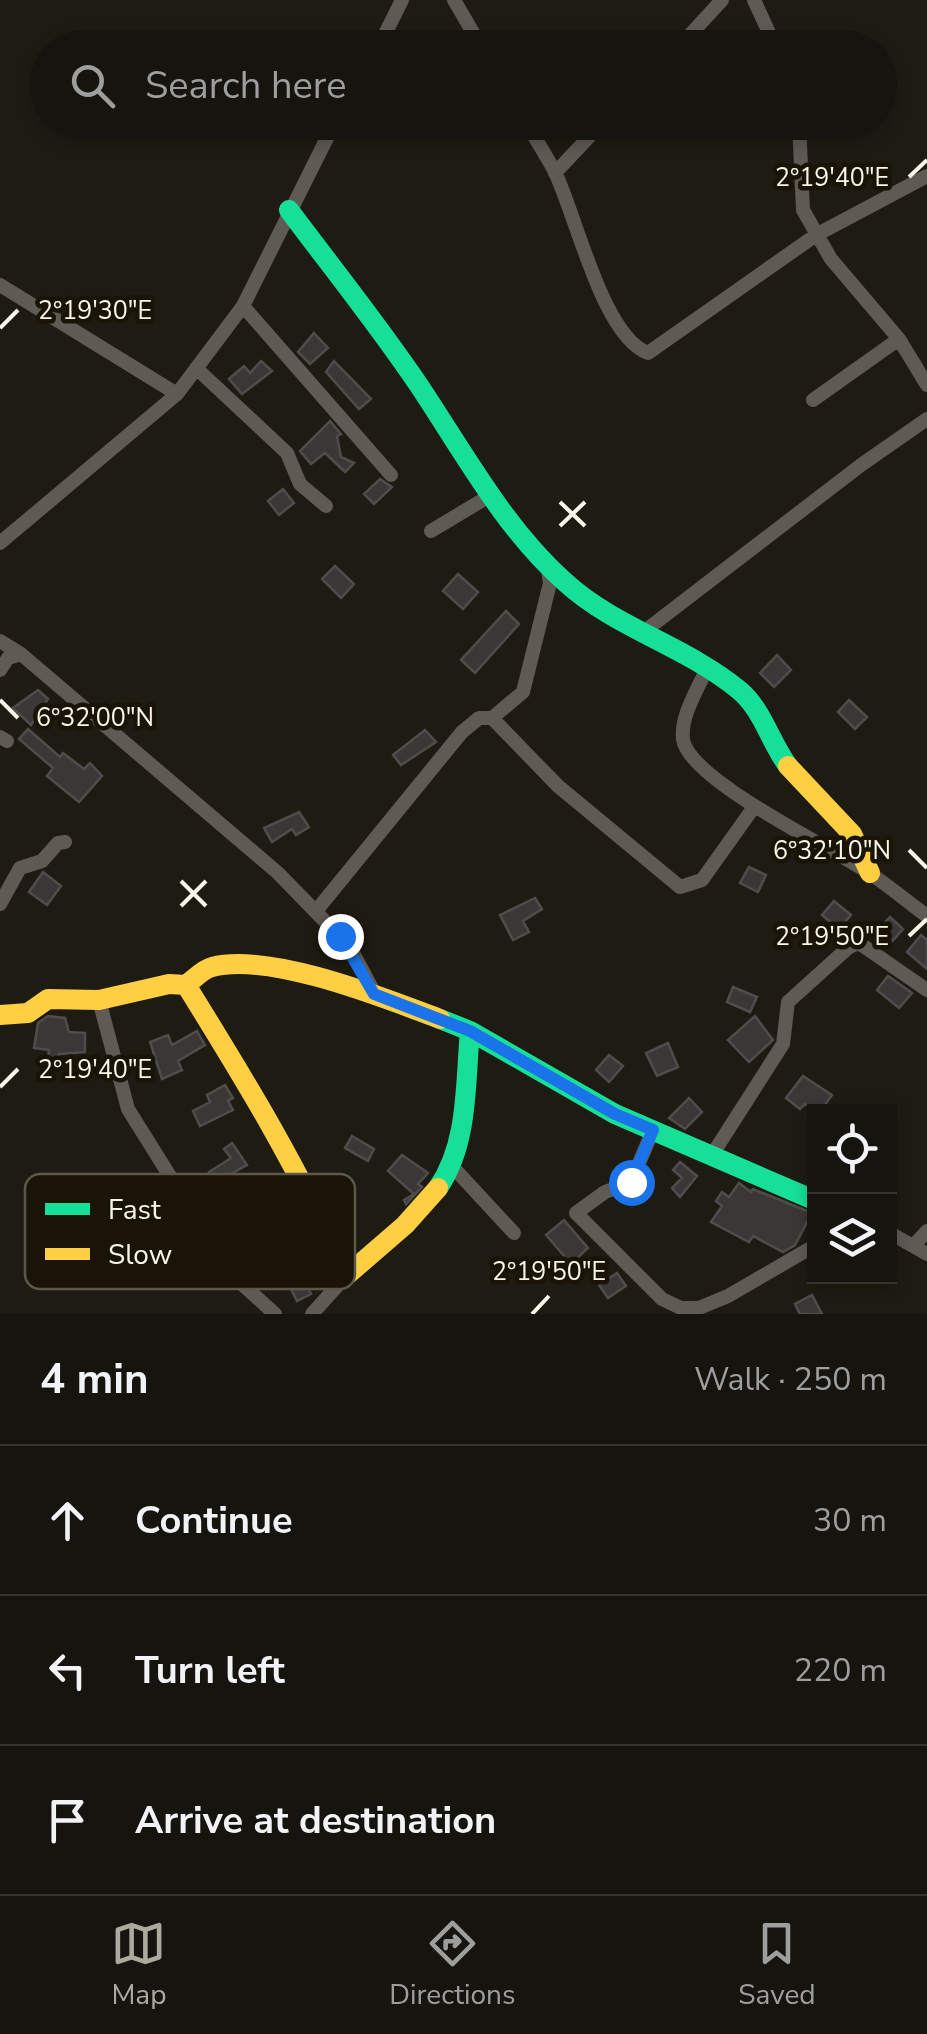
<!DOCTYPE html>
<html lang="en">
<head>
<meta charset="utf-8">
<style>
	:root { --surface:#16140e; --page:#23211c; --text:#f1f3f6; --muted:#9e9e9e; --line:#35332e; --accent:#aca99e }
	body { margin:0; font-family:"Nunito Sans",sans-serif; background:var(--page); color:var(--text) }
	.controls { position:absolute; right:30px; bottom:30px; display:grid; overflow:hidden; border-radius:0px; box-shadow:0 5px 15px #0003 }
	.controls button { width:90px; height:90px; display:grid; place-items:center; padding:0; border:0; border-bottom:2px solid var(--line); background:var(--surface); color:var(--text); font:50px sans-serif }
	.stop { position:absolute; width:30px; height:30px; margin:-22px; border:8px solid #1a73e8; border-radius:50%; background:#fff }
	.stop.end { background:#1a73e8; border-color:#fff; box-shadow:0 2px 10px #0008 }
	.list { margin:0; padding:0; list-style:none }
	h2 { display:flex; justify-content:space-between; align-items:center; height:130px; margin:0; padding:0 40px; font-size:42px }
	h2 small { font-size:32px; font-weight:400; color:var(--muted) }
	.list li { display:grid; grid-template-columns:65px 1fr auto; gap:30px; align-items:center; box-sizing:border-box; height:150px; padding:0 40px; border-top:2px solid var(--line) }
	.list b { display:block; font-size:38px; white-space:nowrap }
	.list em { font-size:32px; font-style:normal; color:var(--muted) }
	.icon { flex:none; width:55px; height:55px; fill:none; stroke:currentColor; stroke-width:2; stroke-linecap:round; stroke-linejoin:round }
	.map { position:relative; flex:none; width:927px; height:1314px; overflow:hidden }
	.search { position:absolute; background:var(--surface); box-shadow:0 5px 15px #0003; left:30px; right:30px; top:30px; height:110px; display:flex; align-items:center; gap:25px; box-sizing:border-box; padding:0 35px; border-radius:55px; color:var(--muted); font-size:38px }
	.sheet { height:580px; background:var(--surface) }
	nav { display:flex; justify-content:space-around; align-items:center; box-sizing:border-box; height:140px; border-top:2px solid var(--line); background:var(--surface); font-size:28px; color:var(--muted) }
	nav a { display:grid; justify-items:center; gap:5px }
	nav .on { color:var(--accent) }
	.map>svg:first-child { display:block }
	.building { fill:#3a3837; stroke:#4e4d4c; stroke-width:2.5 }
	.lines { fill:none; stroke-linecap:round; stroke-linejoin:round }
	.street { stroke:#5f5a54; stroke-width:14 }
	.fast { stroke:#16e098; stroke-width:20 }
	.slow { stroke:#ffcf43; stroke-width:20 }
	.route { stroke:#1a73e8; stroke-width:12 }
	.ticks { fill:none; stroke:#f8f5e9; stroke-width:4 }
	.key { fill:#191405; stroke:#5c5849; stroke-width:2.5 }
	.key-label { font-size:28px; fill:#f8f5e9 }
	.ticks-label { font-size:25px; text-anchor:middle; fill:#f8f5e9; stroke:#191405; stroke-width:9; stroke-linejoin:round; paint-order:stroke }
</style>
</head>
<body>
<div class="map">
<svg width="927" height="1314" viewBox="0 0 927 1314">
	<rect width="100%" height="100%" fill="#1e1b12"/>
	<path class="building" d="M314 333 328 348 310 364 298 352Z
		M261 361 272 371 242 394 229 379 244 366 250 373Z
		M334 361 371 399 359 409 326 372Z
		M330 421 341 434 337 436 341 457 354 463 345 472 325 453 311 464 300 451Z
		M380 479 392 487 374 504 364 494Z
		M283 489 294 503 279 515 268 501Z
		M335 566 354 584 341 598 322 579Z
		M458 574 478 592 463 609 443 591Z
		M506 611 519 624 475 673 461 660Z
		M777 655 791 670 774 687 760 673Z
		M38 690 48 699 31 725 13 708Z
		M849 700 867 717 855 729 838 712Z
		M28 729 60 757 63 753 84 769 90 763 102 776 79 802 47 776 53 768 19 739Z
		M425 730 436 742 401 765 393 755Z
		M299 812 309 827 296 835 292 829 272 842 264 828Z
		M749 867 766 875 758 892 740 883Z
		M43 872 61 886 47 905 29 892Z
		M535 898 542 909 523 921 529 932 513 940 500 915Z
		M834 901 851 915 839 929 822 915Z
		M890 917 903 929 888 946 874 934Z
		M921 935 927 940V969L907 952Z
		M888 976 912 993 899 1008 877 990Z
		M733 987 757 997 750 1012 727 1002Z
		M48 1016 65 1018 69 1032 85 1033V1052L59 1054 56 1061 48 1058 49 1050 34 1048 38 1023Z
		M755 1016 773 1040 749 1062 728 1040Z
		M197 1031 205 1045 178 1061 182 1070 162 1079 150 1042 168 1035 172 1045Z
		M668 1043 678 1067 657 1076 646 1053Z
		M609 1055 623 1066 609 1082 596 1070Z
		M803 1076 832 1095 820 1112 805 1104 800 1109 786 1098Z
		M225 1085 233 1098 228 1101 233 1110 200 1126 193 1111 210 1102 207 1095Z
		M689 1098 702 1112 685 1129 669 1118Z
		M352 1136 374 1149 368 1161 345 1148Z
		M232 1143 247 1165 216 1182 209 1172 231 1158 224 1149Z
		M402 1155 428 1173 418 1184 422 1187 406 1204 404 1200 414 1194 388 1171Z
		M680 1162 697 1176 680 1197 672 1188 682 1178 673 1170Z
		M739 1183 751 1192 753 1189 812 1213 795 1245 783 1252 753 1236 749 1242 711 1222 722 1206 716 1201 722 1192 729 1197Z
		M564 1220 588 1248 571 1264 546 1235Z
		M300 1272 311 1294 297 1301 286 1279Z
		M617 1273 626 1286 608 1298 599 1285Z
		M812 1295 822 1314H800L795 1304Z"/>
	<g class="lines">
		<path class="street" d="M454 0 482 48
			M754 0 776 48
			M378 48 402 0
			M678 48 722 0
			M526 122C535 138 545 154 554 170 576 214 602 336 648 353L816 235 927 176
			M799 122 803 210 831 259 899 339 927 385
			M555 173 603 122
			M0 285 177 394
			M243 306 391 475
			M196 368 287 453 300 484 326 506
			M813 400 899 339
			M431 531 491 495
			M0 543 177 394 243 306 335 122
			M646 630 861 465 927 419
			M0 641 21 654 278 873 350 947 375 994
			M708 666C699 687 680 716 683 739 688 780 836 850 871 874 890 887 908 902 927 916
			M0 670 8 658 21 654
			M492 718 558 786 680 887 702 880 754 807
			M0 737 7 741
			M0 904 20 868 42 861 58 843 65 842
			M316 911 462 732 479 718H492L523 692 550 583 547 563
			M99 1000 128 1109 231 1274 275 1314
			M653 1130 631 1182 605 1192 576 1213 662 1299 681 1308H699L728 1296 814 1246
			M712 1155 783 1044 788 1002 849 947 859 943 927 990
			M451 1165 514 1233
			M890 1233 927 1254
			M914 1245 927 1231
			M312 1314 346 1276"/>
		<path class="fast" d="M289 210C333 269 379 326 420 387 464 453 505 529 565 582 615 628 686 646 739 690 763 710 770 742 788 766
			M440 1019 470 1031 615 1114 814 1200
			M438 1188C469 1143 465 1083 470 1031"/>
		<path class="slow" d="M788 766 852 834 870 873
			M186 985C245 1080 302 1173 346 1276L405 1225 438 1188
			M0 1015 28 1013 48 999 99 1000 169 984 186 985C193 980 203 969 212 967 270 952 384 998 440 1019"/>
	</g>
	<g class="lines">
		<path class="route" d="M340 936 374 994 470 1031 615 1114 653 1130 631 1182"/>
	</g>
	<path class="ticks" d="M909 177 927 160M0 328 18 310M560 502 585 526M560 526 585 502M0 700 18 718M909 850 927 868M181 881 206 906M181 906 206 881M909 936 927 919M0 1087 18 1069M532 1314 549 1296"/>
	<rect x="25" y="1174" width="330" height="115" rx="15" class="key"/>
	<rect x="45" y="1203" width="45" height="12" fill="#16e098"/>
	<rect x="45" y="1248" width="45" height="12" fill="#ffcf43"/>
	<g class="key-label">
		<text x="108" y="1219">Fast</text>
		<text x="108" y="1264">Slow</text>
	</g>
	<g class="ticks-label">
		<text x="832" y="186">2°19'40"E</text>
		<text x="95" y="319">2°19'30"E</text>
		<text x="95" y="726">6°32'00"N</text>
		<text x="832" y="859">6°32'10"N</text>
		<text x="832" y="945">2°19'50"E</text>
		<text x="95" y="1078">2°19'40"E</text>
		<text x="549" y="1280">2°19'50"E</text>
	</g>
</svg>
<div class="controls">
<button><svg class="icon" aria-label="locate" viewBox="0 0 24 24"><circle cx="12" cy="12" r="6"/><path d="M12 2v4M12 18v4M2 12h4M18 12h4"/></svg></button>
<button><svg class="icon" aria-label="layers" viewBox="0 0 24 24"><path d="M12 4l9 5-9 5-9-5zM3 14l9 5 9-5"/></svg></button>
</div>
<div class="stop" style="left:631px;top:1182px"></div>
<div class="stop end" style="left:340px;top:936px"></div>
<div class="search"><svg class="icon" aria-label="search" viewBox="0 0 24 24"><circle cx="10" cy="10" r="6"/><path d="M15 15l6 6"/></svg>Search here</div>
</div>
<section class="sheet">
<h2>4 min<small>Walk · 250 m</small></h2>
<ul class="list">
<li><svg class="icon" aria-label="ahead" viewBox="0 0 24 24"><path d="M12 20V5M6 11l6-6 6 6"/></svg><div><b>Continue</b></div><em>30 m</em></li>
<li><svg class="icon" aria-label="left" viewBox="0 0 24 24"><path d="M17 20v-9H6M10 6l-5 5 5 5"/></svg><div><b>Turn left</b></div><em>220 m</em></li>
<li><svg class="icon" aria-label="arrive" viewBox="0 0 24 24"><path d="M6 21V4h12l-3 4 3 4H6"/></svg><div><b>Arrive at destination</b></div></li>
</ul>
</section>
<nav>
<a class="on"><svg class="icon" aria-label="map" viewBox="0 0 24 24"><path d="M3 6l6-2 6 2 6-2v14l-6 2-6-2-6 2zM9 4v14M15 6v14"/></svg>Map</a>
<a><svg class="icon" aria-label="directions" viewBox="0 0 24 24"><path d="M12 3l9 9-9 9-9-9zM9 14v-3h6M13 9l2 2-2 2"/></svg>Directions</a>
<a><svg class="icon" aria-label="saved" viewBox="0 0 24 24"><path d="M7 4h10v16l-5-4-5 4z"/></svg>Saved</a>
</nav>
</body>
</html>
